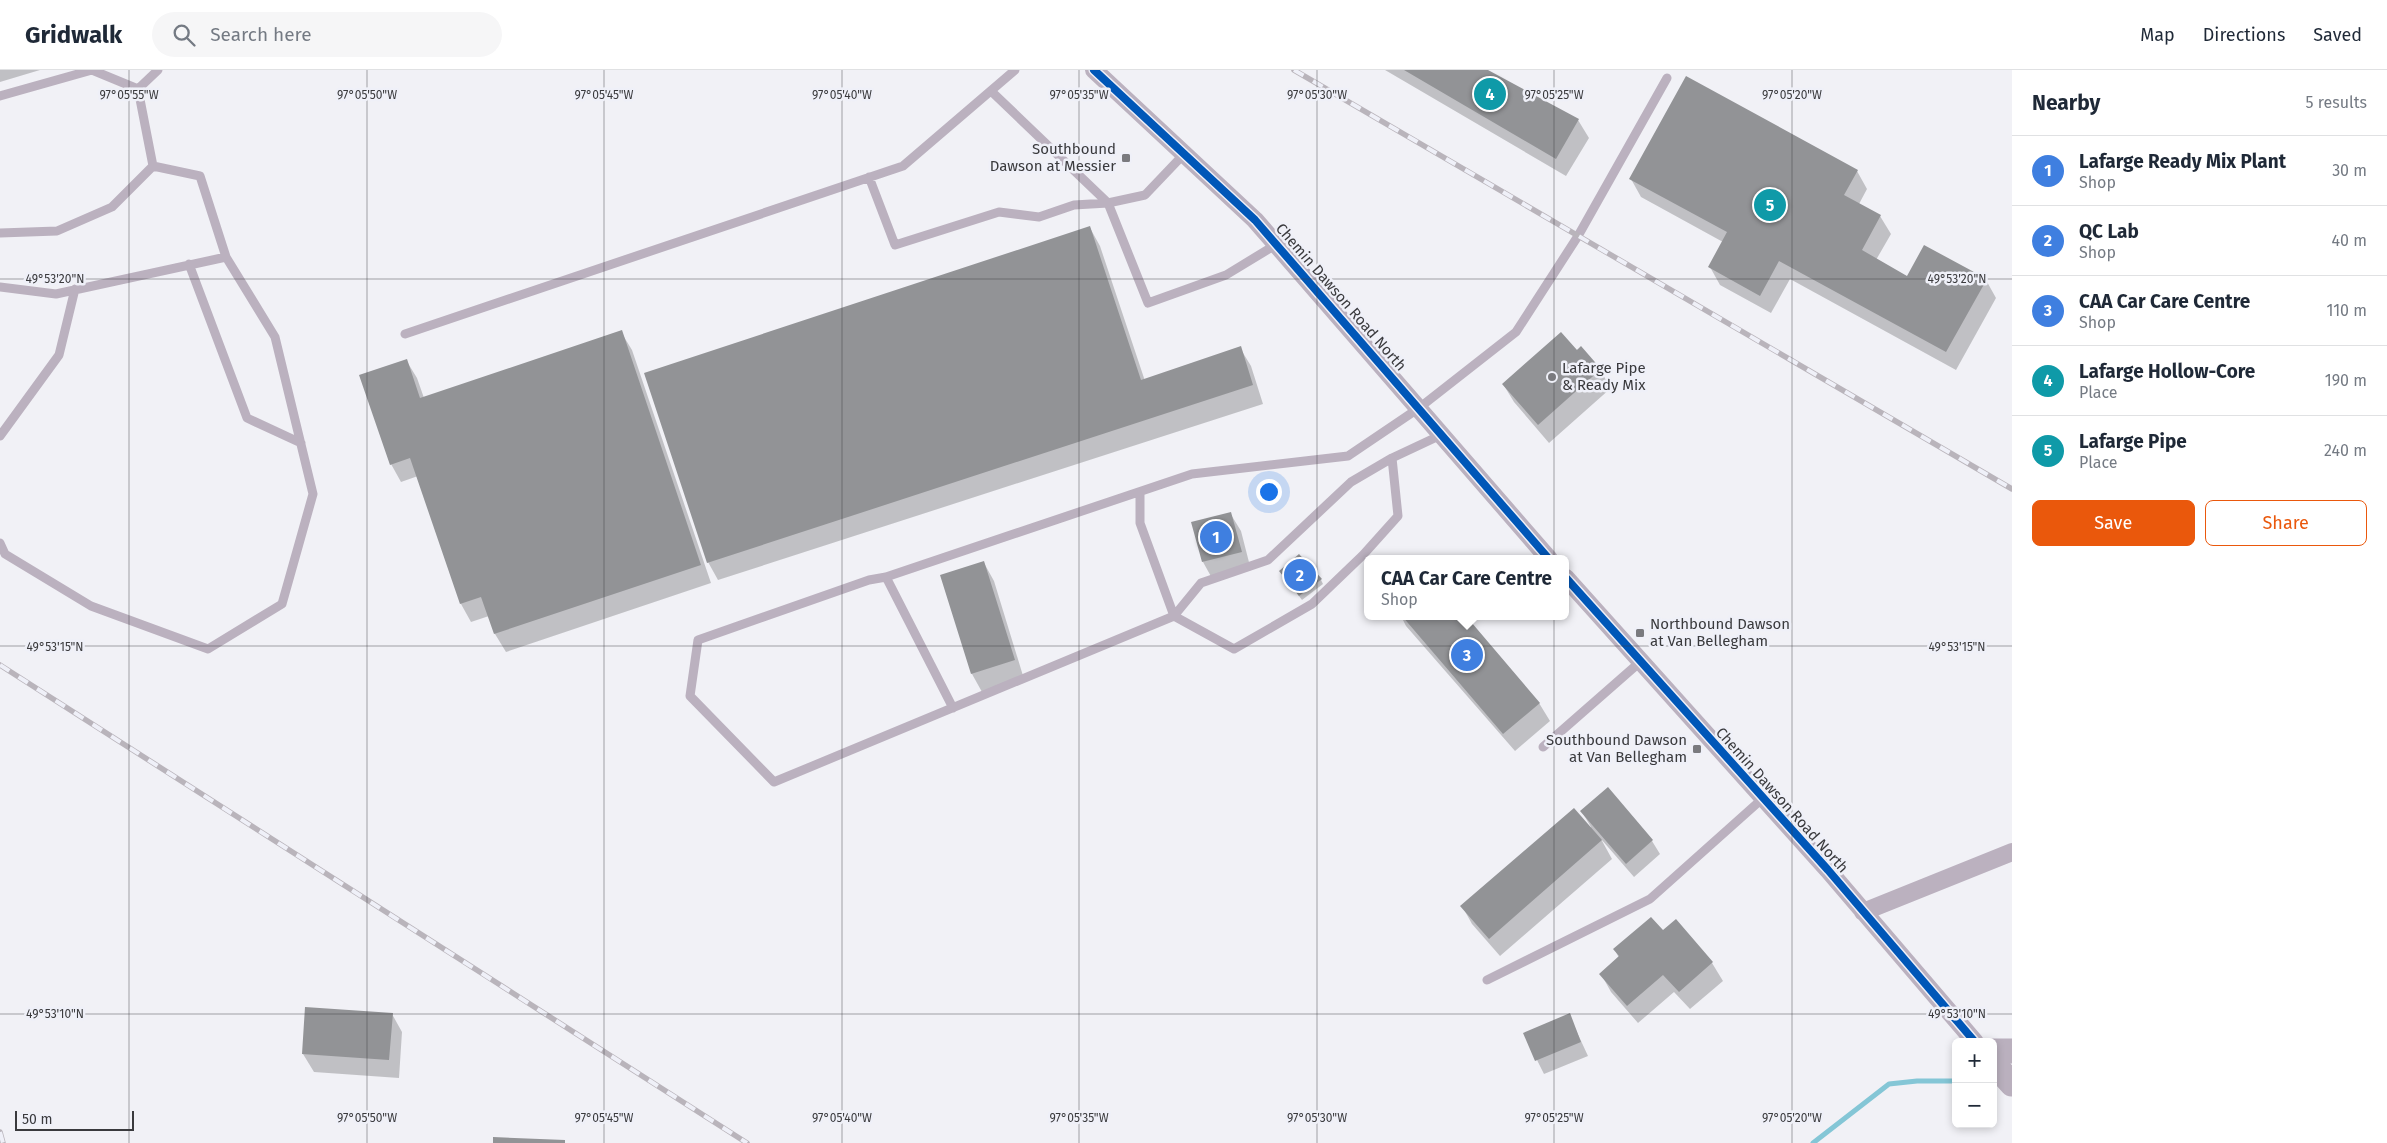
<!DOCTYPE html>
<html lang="en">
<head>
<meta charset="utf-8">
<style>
	:root { --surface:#fff; --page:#f6f6f7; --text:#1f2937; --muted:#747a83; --line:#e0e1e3; --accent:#ea580c }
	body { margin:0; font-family:"Fira Sans",sans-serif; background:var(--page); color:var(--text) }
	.controls { position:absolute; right:15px; bottom:15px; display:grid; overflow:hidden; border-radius:8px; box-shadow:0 2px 8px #0003 }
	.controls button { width:45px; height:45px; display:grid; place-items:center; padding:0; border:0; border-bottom:1px solid var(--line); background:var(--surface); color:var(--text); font:25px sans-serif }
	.scale { position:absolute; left:15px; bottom:12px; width:119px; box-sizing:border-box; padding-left:5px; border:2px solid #3a3a3d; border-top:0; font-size:14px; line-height:18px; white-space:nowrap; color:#3a3a3d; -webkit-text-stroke:4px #eff0f8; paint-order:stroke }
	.you { position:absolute; left:1268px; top:421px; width:18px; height:18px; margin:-12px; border:4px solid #fff; border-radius:50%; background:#1a73e8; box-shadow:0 0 0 8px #1a73e833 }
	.badge { display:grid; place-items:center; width:32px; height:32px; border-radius:50%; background:var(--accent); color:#fff; font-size:16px; font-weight:700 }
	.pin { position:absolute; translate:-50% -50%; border:2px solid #fff; box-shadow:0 1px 5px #0006 }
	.popup { position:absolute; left:1364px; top:485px; width:205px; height:65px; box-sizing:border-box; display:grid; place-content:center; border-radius:8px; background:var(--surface); filter:drop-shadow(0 1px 4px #0005); font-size:16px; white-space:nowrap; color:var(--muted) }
	.popup b { font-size:19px; color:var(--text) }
	.popup::after { content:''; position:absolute; left:50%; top:100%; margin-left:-10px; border:10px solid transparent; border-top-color:var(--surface) }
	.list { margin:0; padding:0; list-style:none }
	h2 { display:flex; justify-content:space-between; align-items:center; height:65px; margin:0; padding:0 20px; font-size:21px }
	h2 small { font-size:16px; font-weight:400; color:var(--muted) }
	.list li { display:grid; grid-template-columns:32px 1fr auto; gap:15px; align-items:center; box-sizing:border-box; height:70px; padding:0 20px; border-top:1px solid var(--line) }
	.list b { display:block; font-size:19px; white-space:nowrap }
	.list p { margin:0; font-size:16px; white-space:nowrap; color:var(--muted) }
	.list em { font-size:16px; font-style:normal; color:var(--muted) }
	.actions { display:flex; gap:10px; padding:15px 20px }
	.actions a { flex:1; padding:11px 0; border:1px solid var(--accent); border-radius:8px; text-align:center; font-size:18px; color:var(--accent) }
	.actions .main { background:var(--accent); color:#fff }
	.icon { flex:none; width:28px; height:28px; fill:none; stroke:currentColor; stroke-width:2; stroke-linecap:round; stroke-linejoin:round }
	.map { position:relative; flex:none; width:2012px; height:1073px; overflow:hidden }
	header { display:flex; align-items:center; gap:30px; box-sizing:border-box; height:70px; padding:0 25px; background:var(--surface); border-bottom:1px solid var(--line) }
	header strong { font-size:24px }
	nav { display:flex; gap:28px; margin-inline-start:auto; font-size:18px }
	.search { width:350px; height:45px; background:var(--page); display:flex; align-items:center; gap:12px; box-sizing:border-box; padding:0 18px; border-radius:28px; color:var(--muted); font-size:19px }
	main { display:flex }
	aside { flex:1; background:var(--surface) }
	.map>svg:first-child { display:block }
	.shadow { fill:#0003 }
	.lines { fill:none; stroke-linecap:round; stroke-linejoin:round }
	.stream { stroke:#84c6d6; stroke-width:5 }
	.building { fill:#929396 }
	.lane { stroke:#bbb1bf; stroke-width:9 }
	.street { stroke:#bbb1bf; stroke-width:18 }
	.secondary { stroke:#bab0be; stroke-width:25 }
	.rail-casing { stroke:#b9b4bb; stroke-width:5.5 }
	.rail { stroke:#eff0f8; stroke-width:4; stroke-dasharray:11; stroke-linecap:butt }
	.cycleway-casing { stroke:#eff0f8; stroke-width:11 }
	.cycleway { stroke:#0057b8; stroke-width:8 }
	.ticks { fill:none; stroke:#3a3a3d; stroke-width:1; stroke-opacity:0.45 }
	.poi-dot { fill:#7a7a7e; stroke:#eff0f8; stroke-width:2 }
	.labels { text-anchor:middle; stroke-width:5; stroke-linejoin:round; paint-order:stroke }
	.poi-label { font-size:15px; fill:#3a3a3d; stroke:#eff0f8; text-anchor:end }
	.street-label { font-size:15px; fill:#3a3a3d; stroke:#eff0f8 }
	.ticks-label { font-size:12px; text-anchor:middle; fill:#3a3a3d; stroke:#eff0f8; stroke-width:5; stroke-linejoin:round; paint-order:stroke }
</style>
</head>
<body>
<header>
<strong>Gridwalk</strong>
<div class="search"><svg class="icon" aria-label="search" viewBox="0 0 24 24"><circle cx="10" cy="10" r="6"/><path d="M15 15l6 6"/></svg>Search here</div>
<nav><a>Map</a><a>Directions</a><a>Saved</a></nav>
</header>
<main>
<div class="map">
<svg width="2012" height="1073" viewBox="0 0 2012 1073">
	<rect width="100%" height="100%" fill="#f1f1f6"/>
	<path class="shadow" d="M0 0H40L0 12Z
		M1385 0H1485L1578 50 1589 68 1566 106Z
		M1857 101 1867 119 1859 134 1880 146 1891 164 1876 190 1908 207 1986 210 1996 228 1956 300 1790 209 1771 243 1720 215 1710 197 1723 172 1641 127 1631 109Z
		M1090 158 1100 176 1145 311 1240 278 1251 296 1263 334 718 510 708 492Z
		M621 262 632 280 711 513 506 582 495 564 489 546 471 552 461 534 418 406 401 412 391 394 406 290 417 308 424 328Z
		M1581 278 1600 300 1611 318 1549 373 1514 332 1503 314Z
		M1230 443 1241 461 1251 500 1213 510 1203 492Z
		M984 493 994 511 1024 609 982 622 972 604 941 506Z
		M1283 505 1321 510 1323 514 1302 530Z
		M1401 546H1465L1539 633 1550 651 1515 681 1406 556Z
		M1608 719 1652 771 1660 784 1634 807 1601 769 1612 789 1500 886 1472 854 1462 836 1591 757 1582 742Z
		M1676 851 1712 893 1723 911 1690 939 1674 922 1638 953 1611 922 1601 904 1619 888 1615 880 1663 862Z
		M392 944 402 962 399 1008 314 1002 303 984Z
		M1569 945 1588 986 1544 1004 1537 990Z"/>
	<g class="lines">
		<path class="stream" d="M1813 1073 1889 1014 1917 1011H1956"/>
	</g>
	<path class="building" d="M1404 0H1488L1579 49 1556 89Z
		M1686 6 1858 100 1844 125 1881 145 1862 180 1907 206 1924 175 1987 209 1946 282 1779 191 1760 226 1708 197 1727 162 1629 109Z
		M1090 156 1141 310 1241 276 1253 315 707 493 644 303Z
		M622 260 701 495 494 564 481 527 460 534 410 388 390 395 359 305 407 289 420 328Z
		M1561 262 1577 280 1581 276 1601 299 1538 355 1502 314Z
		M1231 442 1242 482 1202 492 1191 452Z
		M1299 484 1322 509 1299 526 1279 501Z
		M984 491 1015 590 971 604 940 505Z
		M1402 546H1466L1540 633 1503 664Z
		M1608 717 1653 770 1626 794 1580 741Z
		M1574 738 1602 770 1489 869 1460 836Z
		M1651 847 1663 860 1676 849 1713 892 1679 922 1663 905 1627 936 1599 904 1619 886 1613 879Z
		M305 937 393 943 389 990 302 984Z
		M1570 943 1581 972 1535 991 1523 963Z
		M493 1067 565 1070V1073H493Z"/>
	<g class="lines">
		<path class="lane" d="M92 0 138 19
			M991 21 1108 133 1148 233 1226 205 1277 174
			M0 26 92 0
			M869 107 895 175 999 142 1039 147 1074 135 1108 133 1145 125 1185 83
			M0 163 57 161 112 137 153 96
			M189 194 247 348 301 373
			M0 217 56 224 226 187 200 106 153 96 138 19 158 0
			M405 264 903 96 1015 0
			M1441 365 1392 388 1351 412 1268 490 1201 513 1174 546 774 712 690 626 698 570 869 510 886 507 1192 404 1348 386 1419 338 1516 262 1578 166 1667 8
			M0 366 59 285 75 219
			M1140 422V453L1174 546 1234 579 1312 534 1363 485 1398 446 1392 388
			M0 473 5 484 91 536 208 579 282 534 313 424 275 267 226 187
			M886 507 953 638
			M1543 677 1640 592
			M1487 910 1650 829 1762 729"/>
		<path class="street" d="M1094 0 1255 150 1549 489
			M1566 508 1828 800 1975 972
			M1863 842 2012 782"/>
		<path class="secondary" d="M1993 981H2012
			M1993 993 2012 1014"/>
		<g class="rail-casing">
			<path id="rail" d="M1294 0 2012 419
				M0 595 747 1073
				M0 1062 3 1073"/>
		</g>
		<use href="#rail" class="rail"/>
		<g class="cycleway-casing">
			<path id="cycleway" d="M1094 0 1255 150 1549 489
				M1566 508 1828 800 1975 972"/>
		</g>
		<use href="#cycleway" class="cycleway"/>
	</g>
	<path class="ticks" d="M129 0V1073M367 0V1073M604 0V1073M842 0V1073M1079 0V1073M1317 0V1073M1554 0V1073M1792 0V1073M0 209H2012M0 576H2012M0 944H2012"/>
	<g class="poi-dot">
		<rect x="1121" y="83" width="10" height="10" rx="2.5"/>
		<circle cx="1552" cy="307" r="5"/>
		<rect x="1635" y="558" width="10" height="10" rx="2.5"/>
		<rect x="1692" y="674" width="10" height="10" rx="2.5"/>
	</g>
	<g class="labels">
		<g class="poi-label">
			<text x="1116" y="84">Southbound<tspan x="1116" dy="17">Dawson at Messier</tspan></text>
			<text x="1562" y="303" text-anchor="start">Lafarge Pipe<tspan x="1562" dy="17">&amp; Ready Mix</tspan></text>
			<text x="1650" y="559" text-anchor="start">Northbound Dawson<tspan x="1650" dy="17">at Van Bellegham</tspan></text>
			<text x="1687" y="675">Southbound Dawson<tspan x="1687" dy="17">at Van Bellegham</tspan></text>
		</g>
		<g class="street-label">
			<text transform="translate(1341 227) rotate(49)" y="5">Chemin Dawson Road North</text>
			<text transform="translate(1782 730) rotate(48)" y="5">Chemin Dawson Road North</text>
		</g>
	</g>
	<g class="ticks-label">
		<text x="129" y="29">97°05'55"W</text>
		<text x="367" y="29">97°05'50"W</text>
		<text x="604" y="29">97°05'45"W</text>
		<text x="842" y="29">97°05'40"W</text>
		<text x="1079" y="29">97°05'35"W</text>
		<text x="1317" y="29">97°05'30"W</text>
		<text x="1554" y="29">97°05'25"W</text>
		<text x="1792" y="29">97°05'20"W</text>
		<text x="55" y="213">49°53'20"N</text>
		<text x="1957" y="213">49°53'20"N</text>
		<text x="55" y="581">49°53'15"N</text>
		<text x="1957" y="581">49°53'15"N</text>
		<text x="55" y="948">49°53'10"N</text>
		<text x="1957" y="948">49°53'10"N</text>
		<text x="367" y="1052">97°05'50"W</text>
		<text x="604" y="1052">97°05'45"W</text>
		<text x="842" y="1052">97°05'40"W</text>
		<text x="1079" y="1052">97°05'35"W</text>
		<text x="1317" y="1052">97°05'30"W</text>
		<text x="1554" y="1052">97°05'25"W</text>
		<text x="1792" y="1052">97°05'20"W</text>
	</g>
</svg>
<div class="controls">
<button>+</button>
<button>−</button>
</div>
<div class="scale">50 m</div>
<div class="you"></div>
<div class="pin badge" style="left:1216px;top:467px;background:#3f7fe0">1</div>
<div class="pin badge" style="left:1300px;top:505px;background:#3f7fe0">2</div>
<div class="pin badge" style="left:1467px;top:585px;background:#3f7fe0">3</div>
<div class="popup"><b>CAA Car Care Centre</b>Shop</div>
<div class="pin badge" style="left:1490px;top:24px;background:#0f9aa8">4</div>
<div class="pin badge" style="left:1770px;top:135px;background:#0f9aa8">5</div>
</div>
<aside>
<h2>Nearby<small>5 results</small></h2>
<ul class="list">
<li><span class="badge" style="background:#3f7fe0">1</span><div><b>Lafarge Ready Mix Plant</b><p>Shop</p></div><em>30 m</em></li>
<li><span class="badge" style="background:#3f7fe0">2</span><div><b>QC Lab</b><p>Shop</p></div><em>40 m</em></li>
<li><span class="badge" style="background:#3f7fe0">3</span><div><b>CAA Car Care Centre</b><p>Shop</p></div><em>110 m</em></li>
<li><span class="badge" style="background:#0f9aa8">4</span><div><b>Lafarge Hollow-Core</b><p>Place</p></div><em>190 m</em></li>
<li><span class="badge" style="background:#0f9aa8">5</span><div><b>Lafarge Pipe</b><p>Place</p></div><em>240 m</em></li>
</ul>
<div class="actions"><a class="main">Save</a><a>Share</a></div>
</aside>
</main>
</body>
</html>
